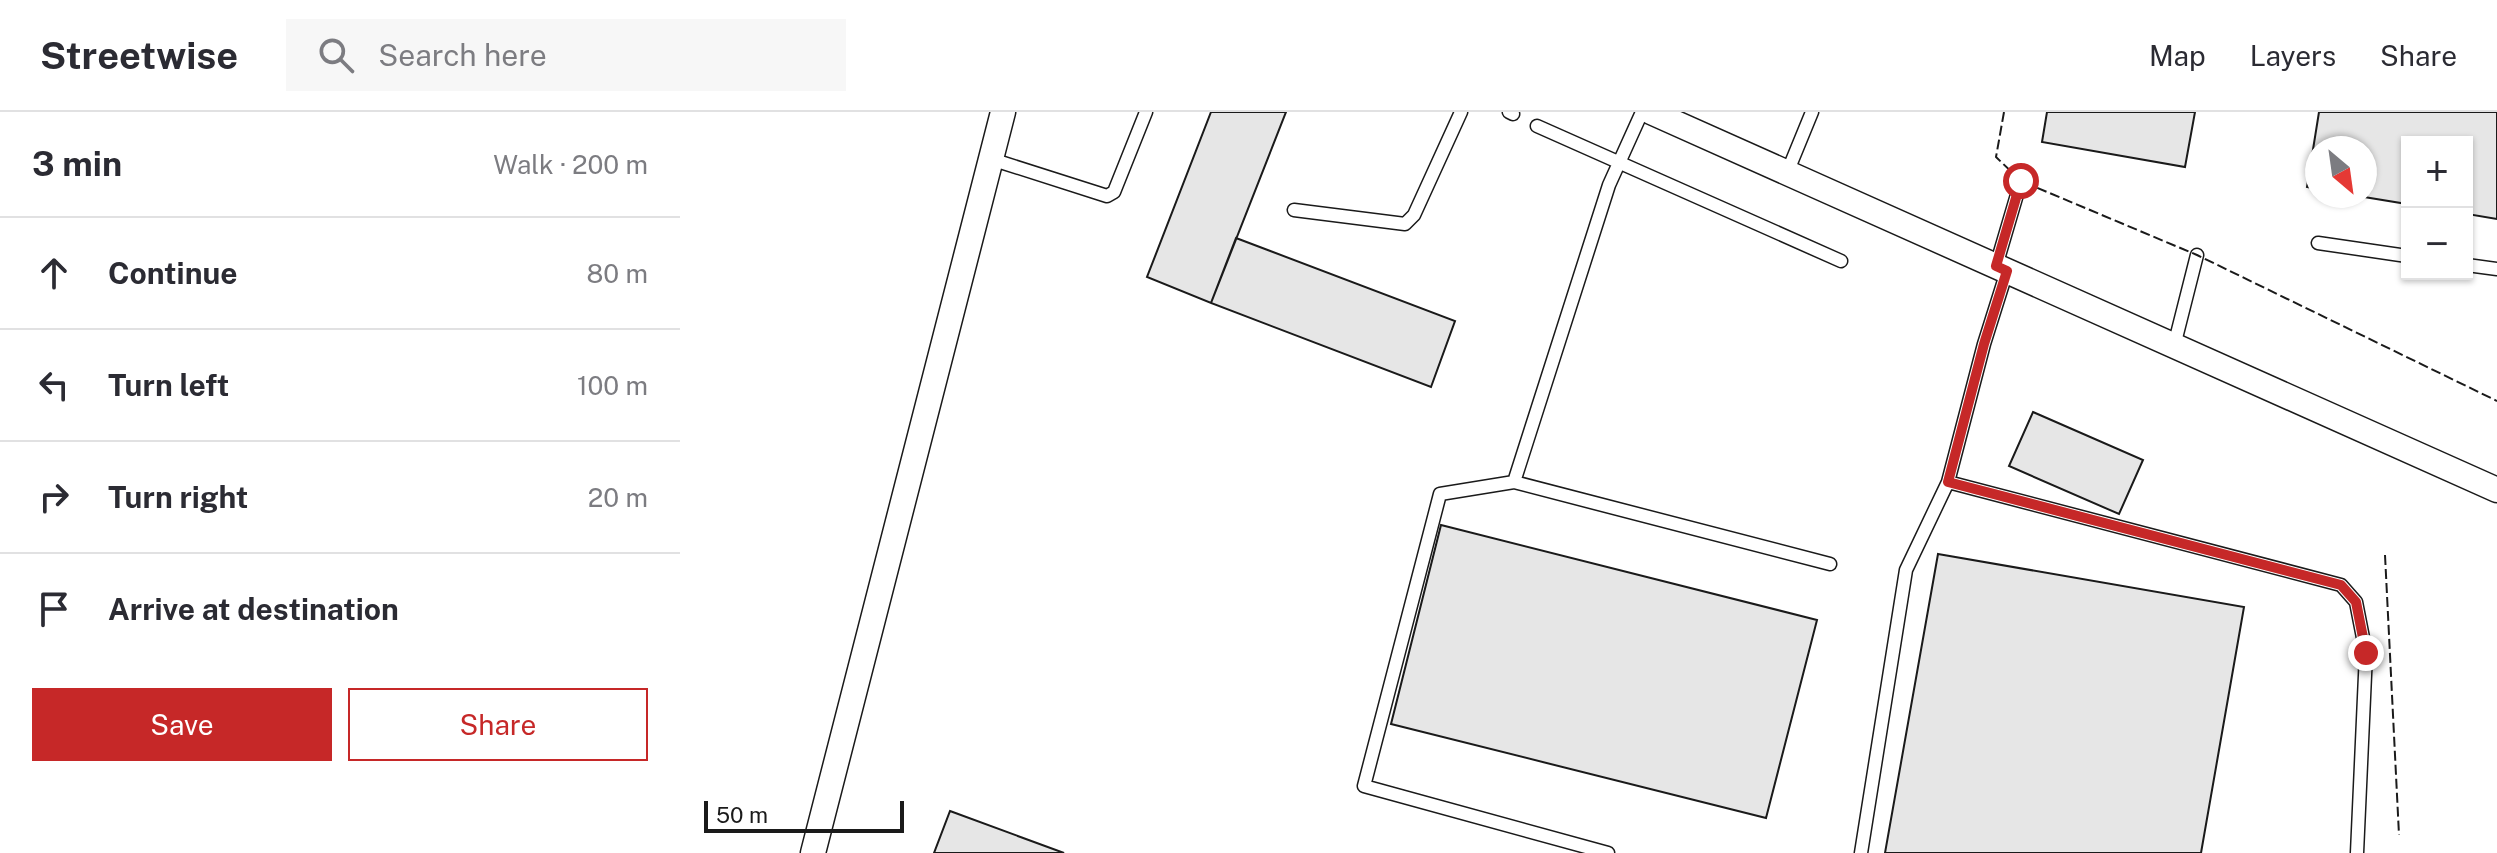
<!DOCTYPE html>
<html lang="en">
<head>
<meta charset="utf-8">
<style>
	:root { --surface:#fff; --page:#f7f7f7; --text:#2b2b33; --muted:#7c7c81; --line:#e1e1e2; --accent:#c62828 }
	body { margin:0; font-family:"Public Sans",sans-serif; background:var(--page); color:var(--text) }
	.controls { position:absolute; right:24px; top:24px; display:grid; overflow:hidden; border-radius:0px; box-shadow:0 2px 6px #0004 }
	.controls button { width:72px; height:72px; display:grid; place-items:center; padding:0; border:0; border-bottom:2px solid var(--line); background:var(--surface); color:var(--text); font:40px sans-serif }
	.compass { position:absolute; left:1625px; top:24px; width:72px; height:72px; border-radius:50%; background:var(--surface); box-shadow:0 2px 6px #0004; rotate:151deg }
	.scale { position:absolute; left:24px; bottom:20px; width:200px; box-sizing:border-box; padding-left:8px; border:4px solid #1a1a1a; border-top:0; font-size:22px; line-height:28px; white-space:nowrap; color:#1a1a1a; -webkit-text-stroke:6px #fff; paint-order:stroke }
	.stop { position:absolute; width:24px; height:24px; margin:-18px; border:6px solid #c62828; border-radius:50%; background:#fff }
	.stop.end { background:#c62828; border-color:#fff; box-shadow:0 2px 8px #0008 }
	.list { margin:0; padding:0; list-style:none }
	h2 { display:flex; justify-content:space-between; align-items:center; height:104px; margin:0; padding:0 32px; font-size:34px }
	h2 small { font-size:26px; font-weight:400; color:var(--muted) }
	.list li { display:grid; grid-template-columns:52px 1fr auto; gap:24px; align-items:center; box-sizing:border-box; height:112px; padding:0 32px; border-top:2px solid var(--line) }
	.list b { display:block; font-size:30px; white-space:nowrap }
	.list em { font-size:26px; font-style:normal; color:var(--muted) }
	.actions { display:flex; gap:16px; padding:24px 32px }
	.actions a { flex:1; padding:18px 0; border:2px solid var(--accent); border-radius:0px; text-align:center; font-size:28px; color:var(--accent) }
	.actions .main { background:var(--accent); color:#fff }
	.icon { flex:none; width:44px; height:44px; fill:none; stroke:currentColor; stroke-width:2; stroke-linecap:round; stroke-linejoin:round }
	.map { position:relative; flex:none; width:1817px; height:741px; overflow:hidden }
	header { display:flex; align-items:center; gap:48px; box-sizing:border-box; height:112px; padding:0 40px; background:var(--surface); border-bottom:2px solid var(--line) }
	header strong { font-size:38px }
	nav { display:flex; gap:44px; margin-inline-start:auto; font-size:28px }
	.search { width:560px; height:72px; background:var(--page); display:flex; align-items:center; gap:20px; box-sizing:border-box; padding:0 28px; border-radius:0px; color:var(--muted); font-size:30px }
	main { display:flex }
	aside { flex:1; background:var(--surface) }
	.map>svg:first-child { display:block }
	.building { fill:#e6e6e6; stroke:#1a1a1a; stroke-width:2 }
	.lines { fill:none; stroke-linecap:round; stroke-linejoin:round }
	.service-casing { stroke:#1a1a1a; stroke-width:15 }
	.minor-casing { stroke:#1a1a1a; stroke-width:27 }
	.service { stroke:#fff; stroke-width:12 }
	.minor { stroke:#fff; stroke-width:24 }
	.fence { stroke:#1a1a1a; stroke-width:2; stroke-dasharray:10 4; stroke-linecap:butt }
	.route { stroke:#c62828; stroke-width:10 }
</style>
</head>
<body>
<header>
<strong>Streetwise</strong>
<div class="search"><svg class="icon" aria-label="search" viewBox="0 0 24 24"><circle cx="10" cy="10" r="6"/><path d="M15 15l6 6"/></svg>Search here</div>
<nav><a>Map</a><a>Layers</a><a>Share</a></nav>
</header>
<main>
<aside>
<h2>3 min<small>Walk · 200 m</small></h2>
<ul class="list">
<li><svg class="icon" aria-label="ahead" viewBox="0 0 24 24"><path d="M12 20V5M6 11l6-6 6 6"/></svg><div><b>Continue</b></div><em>80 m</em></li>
<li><svg class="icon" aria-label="left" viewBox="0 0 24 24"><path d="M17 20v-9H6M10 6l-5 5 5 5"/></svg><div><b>Turn left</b></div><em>100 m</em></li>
<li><svg class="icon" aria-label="right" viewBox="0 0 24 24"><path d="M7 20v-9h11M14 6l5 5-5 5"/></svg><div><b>Turn right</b></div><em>20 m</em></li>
<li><svg class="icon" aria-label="arrive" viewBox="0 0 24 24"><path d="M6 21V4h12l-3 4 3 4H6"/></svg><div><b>Arrive at destination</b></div></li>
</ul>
<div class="actions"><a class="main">Save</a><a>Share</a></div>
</aside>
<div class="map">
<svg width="1817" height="741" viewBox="0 0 1817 741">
	<rect width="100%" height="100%" fill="#fff"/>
	<path class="building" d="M531 0H606L531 191 467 165Z
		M1367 0H1515L1505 55 1362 30Z
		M1639 0H1817V107L1787 102V30H1727V92L1678 84H1685V36H1637V77L1627 75Z
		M556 126 775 209 751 275 531 191Z
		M1353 300 1463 348 1439 402 1329 354Z
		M761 413 1137 508 1086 706 711 612Z
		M1258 442 1564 495 1521 741H1205Z
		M270 699 384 741H254Z"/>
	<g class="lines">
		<g class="service-casing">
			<path id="service" d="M829 0 833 2
				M857 14 1161 149
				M311 47 427 84 434 80 466 0
				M1107 61 1132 0
				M614 98 725 112 734 103 781 0
				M1638 131 1727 144
				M1787 153 1817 157
				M1316 154 1341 69
				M1494 234 1517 143
				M834 370 929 73 962 0
				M1268 370 1661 473 1676 490 1686 541 1677 741
				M928 741 684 674 760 382 834 370 1150 452
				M1181 741 1226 458 1268 370 1304 232 1327 159"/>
		</g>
		<g class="minor-casing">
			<path id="minor" d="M971 0 1817 378
				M133 741 323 0"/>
		</g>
		<use href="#service" class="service"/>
		<use href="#minor" class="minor"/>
		<path class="fence" d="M1324 0 1316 45 1341 69 1517 143 1817 289
			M1705 443 1719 723"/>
	</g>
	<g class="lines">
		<path class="route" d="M1341 69 1316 154 1327 159 1304 232 1268 370 1661 473 1676 490 1686 541"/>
	</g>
</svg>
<div class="controls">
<button>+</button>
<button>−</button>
</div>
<svg class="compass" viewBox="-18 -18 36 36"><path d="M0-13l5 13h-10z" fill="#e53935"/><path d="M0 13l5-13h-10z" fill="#7c7c81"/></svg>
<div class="scale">50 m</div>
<div class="stop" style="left:1341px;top:69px"></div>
<div class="stop end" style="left:1686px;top:541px"></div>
</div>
</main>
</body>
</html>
